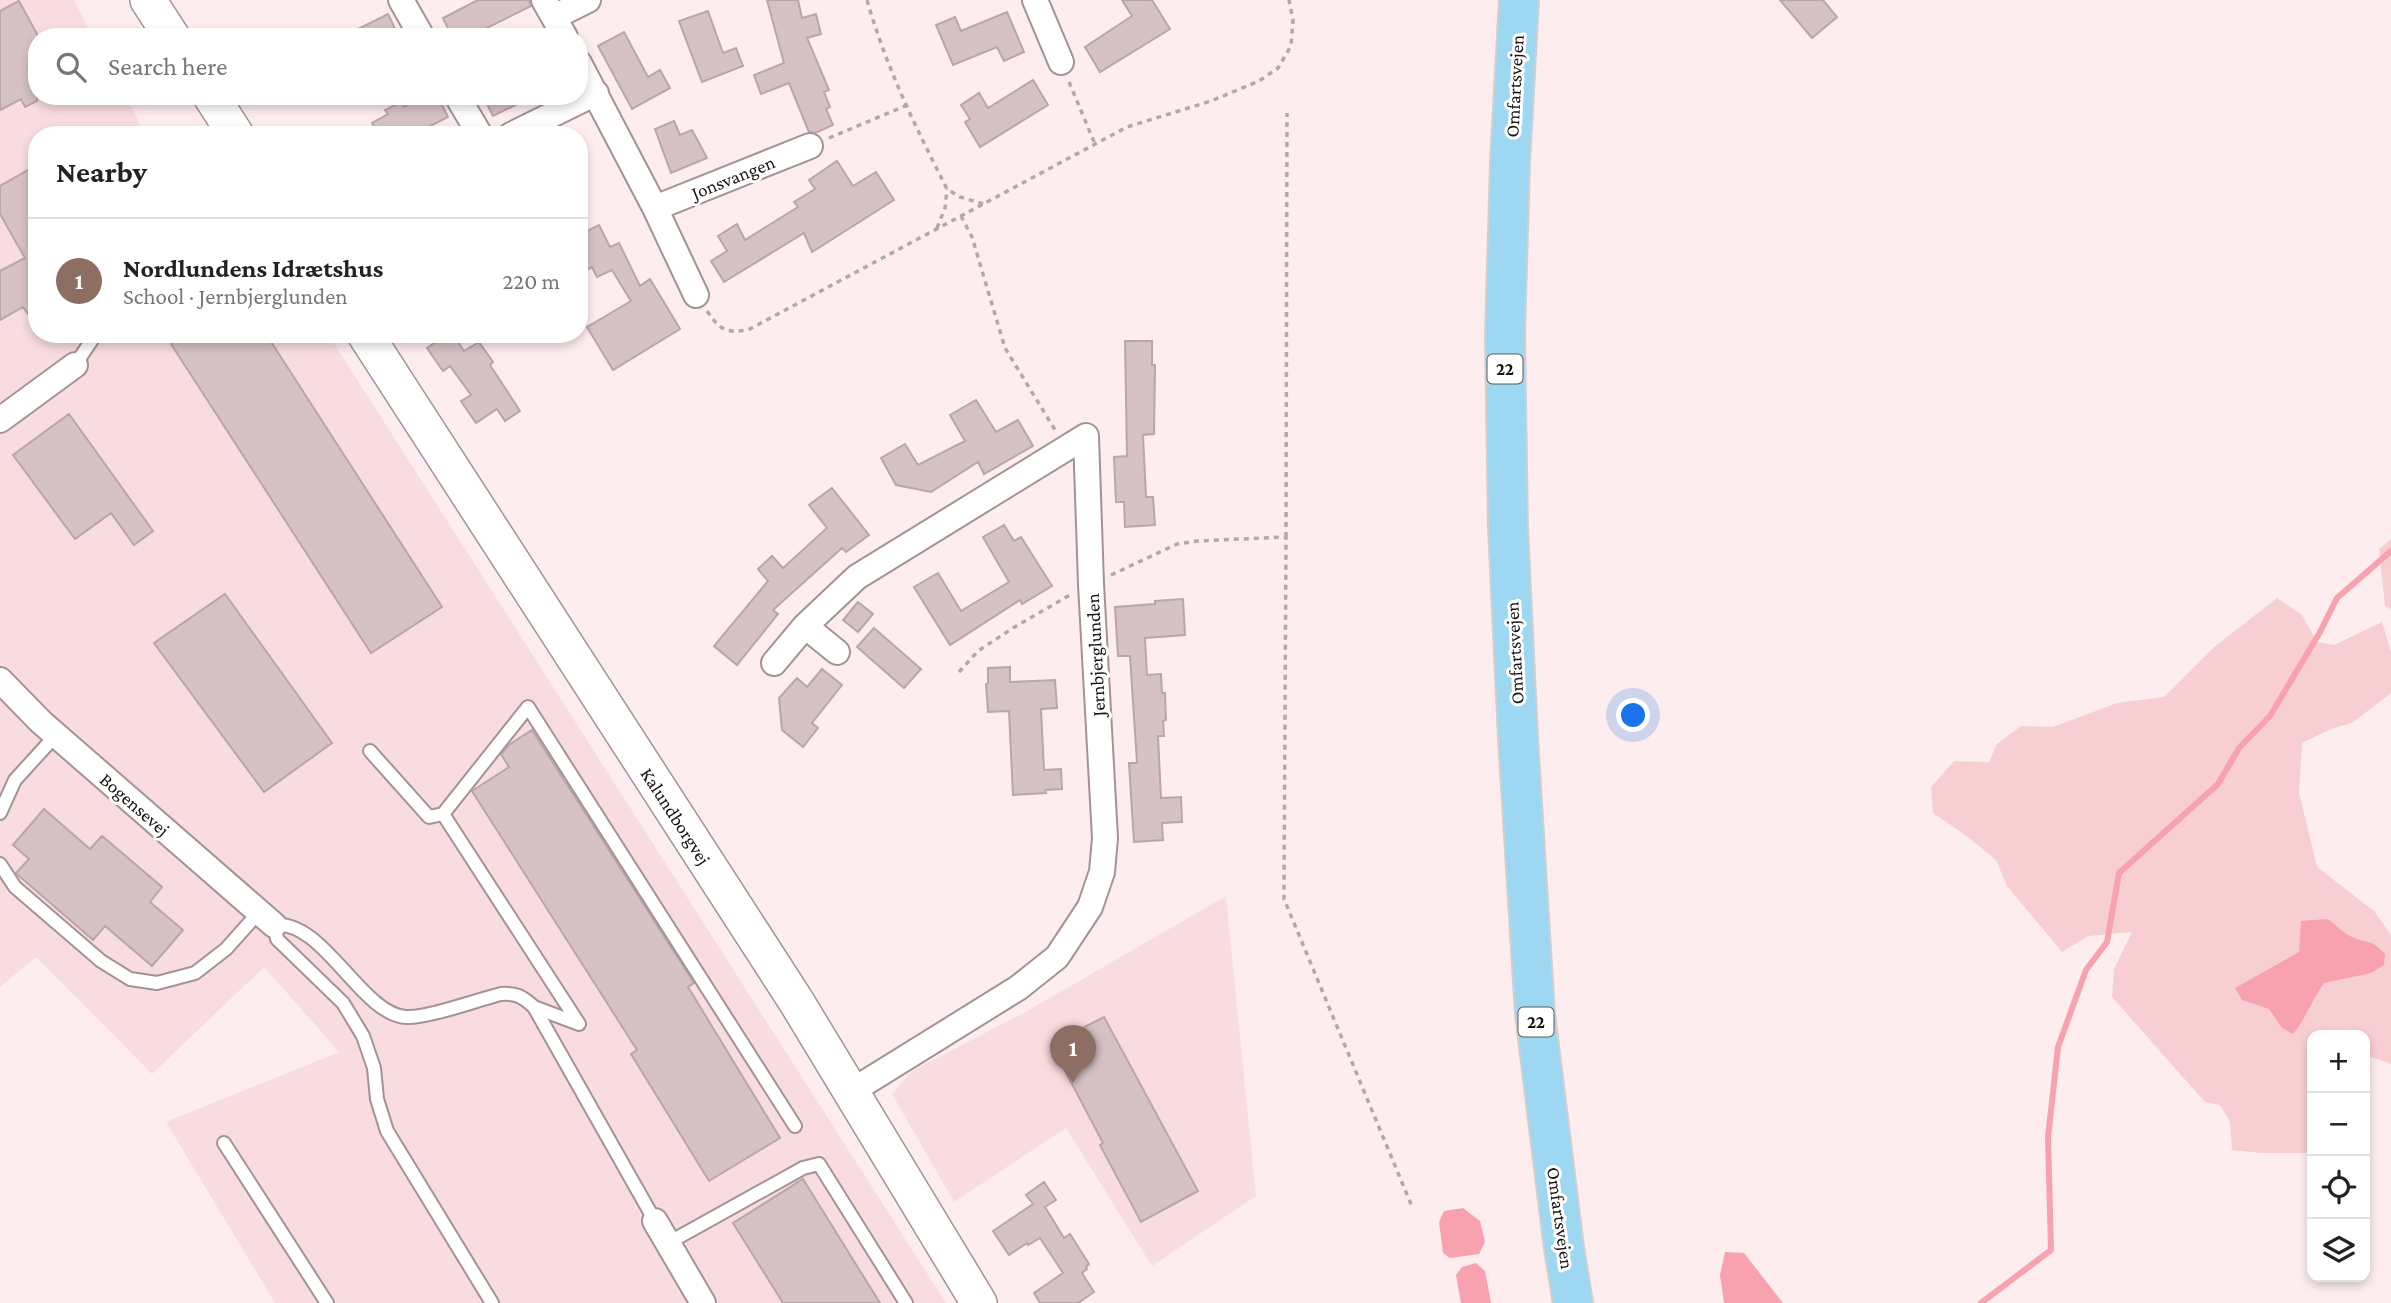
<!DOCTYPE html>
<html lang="en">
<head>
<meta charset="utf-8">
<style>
	:root { --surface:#fff; --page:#f2f2f2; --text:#222; --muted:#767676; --line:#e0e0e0; --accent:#2563eb }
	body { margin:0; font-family:"Crimson Pro",serif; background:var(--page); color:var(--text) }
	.controls { position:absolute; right:21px; bottom:21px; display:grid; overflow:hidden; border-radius:14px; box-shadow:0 4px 10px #0003 }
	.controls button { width:63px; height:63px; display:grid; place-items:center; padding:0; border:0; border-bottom:2px solid var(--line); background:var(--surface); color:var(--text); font:35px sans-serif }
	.you { position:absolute; left:1634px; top:716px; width:24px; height:24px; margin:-18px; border:5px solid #fff; border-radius:50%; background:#1a73e8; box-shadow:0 0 0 10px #1a73e833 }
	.badge { display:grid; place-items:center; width:46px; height:46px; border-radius:50%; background:var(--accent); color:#fff; font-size:23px; font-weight:700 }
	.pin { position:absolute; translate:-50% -58px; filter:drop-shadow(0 2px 4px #0008) }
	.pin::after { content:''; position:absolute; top:37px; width:24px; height:21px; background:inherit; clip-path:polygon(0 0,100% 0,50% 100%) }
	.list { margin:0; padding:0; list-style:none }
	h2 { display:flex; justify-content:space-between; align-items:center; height:91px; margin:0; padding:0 28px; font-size:30px }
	h2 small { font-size:23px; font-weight:400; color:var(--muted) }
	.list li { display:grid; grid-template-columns:46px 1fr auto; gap:21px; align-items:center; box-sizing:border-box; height:126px; padding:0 28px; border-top:2px solid var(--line) }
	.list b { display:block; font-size:26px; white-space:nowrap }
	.list p { margin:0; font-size:23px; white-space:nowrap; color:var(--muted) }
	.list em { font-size:23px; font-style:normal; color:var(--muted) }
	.icon { flex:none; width:38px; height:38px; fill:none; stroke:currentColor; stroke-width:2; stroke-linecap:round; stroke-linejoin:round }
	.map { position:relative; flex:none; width:2391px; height:1303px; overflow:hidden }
	.search { position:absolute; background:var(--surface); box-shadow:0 4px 10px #0003; left:28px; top:28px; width:560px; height:77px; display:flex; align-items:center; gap:18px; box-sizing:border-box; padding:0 24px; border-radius:28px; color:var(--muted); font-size:26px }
	.panel { position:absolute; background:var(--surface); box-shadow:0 4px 10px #0003; left:28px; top:126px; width:560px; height:217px; border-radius:28px }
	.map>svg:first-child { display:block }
	.built { fill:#f9dcdf }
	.green { fill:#f7ced2 }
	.water { fill:#f8a2af }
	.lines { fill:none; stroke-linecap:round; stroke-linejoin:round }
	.stream { stroke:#f8a2af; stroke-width:6 }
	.building { fill:#d6c2c4; stroke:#b9a6a8; stroke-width:2 }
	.lane-casing { stroke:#a59294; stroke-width:16 }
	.street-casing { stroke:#a59294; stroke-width:28 }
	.secondary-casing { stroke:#a59294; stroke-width:38 }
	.primary-casing { stroke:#d1d0d0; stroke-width:42 }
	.path { stroke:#b4a7a9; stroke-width:3.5; stroke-dasharray:5 5; stroke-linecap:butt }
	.lane { stroke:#fff; stroke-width:12 }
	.street { stroke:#fff; stroke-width:24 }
	.secondary { stroke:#fff; stroke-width:35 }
	.primary { stroke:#9ed7f1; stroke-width:38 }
	.labels { text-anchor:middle; stroke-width:6; stroke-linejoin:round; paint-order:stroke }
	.shield { fill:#fff; stroke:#5d5959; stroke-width:2 }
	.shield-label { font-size:18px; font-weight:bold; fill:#181212 }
	.street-label { font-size:19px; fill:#181212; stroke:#fff }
</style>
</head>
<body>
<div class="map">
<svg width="2391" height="1303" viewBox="0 0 2391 1303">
	<rect width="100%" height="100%" fill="#fdedef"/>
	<path class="built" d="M0 0H74L93 37H37V96H125L146 135H37V334H328L946 1303H275L166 1122 339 1052 264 967 152 1074 36 957 0 987Z
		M1226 896 1256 1196 1152 1266 1066 1128 954 1202 892 1094 912 1071 1029 1010Z"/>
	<path class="green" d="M2391 539V609L2385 606 2379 549Z
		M2277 598 2302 615 2317 642 2334 645 2382 622 2391 652V693L2352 723 2331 729 2302 743 2299 793 2317 867 2374 911 2391 935V1064L2365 1055V1035H2312V1153H2261L2232 1150 2230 1122 2220 1105 2205 1102 2112 997 2114 969 2132 932 2088 936 2062 952 2007 886 1996 860 1964 834 1933 813 1931 787 1954 761 1989 762 1997 744 2021 726 2053 727 2117 703 2164 697 2213 648Z"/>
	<path class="water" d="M2327 919C2336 924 2342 932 2350 936 2368 945 2369 937 2385 954L2384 965 2371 973 2324 983C2312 1000 2306 1018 2293 1034L2282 1028 2269 1009 2242 1000 2235 988 2299 952 2301 921Z
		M1463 1208 1480 1221 1485 1242 1479 1254 1450 1258 1443 1253 1439 1222 1444 1211Z
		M1725 1252 1744 1253 1783 1303H1724L1720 1275Z
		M1476 1263 1485 1271 1491 1303H1461L1456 1275 1462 1267Z"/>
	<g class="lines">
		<path class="stream" d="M1981 1303 2051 1250 2048 1137 2058 1047 2086 970 2107 942 2119 873 2218 784 2239 748 2270 716 2320 632 2337 598 2391 551"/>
	</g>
	<path class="building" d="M478 0H529L531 6 469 37H452L443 18Z
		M767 0H798L802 18 816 14 821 34 807 38 829 90 824 92 830 107 826 109 833 125 815 133 809 132 789 83 761 94 754 75 784 63Z
		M1122 0H1152L1170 29 1100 72 1085 47 1132 16Z
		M1780 0H1823L1837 17 1812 38Z
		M19 1 37 34V101L25 107 21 99 0 110V11Z
		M708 11 723 53 736 48 743 66 702 82 679 21Z
		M1007 12 1024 52 1004 61 997 47 953 65 936 25 955 17 961 31Z
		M388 14 399 37H342Z
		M624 32 648 77 660 70 670 88 632 109 598 46Z
		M1033 80 1048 105 980 147 965 122 970 119 961 105 979 93 988 108Z
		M425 96H438L448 117 413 135H378L372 123 388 114 385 110 401 102 404 107Z
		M483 96H534L493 116Z
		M674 121 680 135 692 130 707 158 671 173 655 129Z
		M837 161 853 186 876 172 894 200 812 252 804 233 724 282 711 261 727 251 718 236 737 224 745 240 798 207 794 202 815 189 809 180Z
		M37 165V326L23 307 0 320V271L25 258 0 214V186Z
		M599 225 610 247 619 243 640 286 650 279 680 329 613 370 587 327 631 301 612 270 597 277 592 267 579 274V235Z
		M186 334H266L442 607 371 653 171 344Z
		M447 334H453L464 351 479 342 493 362 490 365 520 411 505 421 497 409 476 423 461 401 471 395 450 366 443 371 427 348Z
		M1125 341H1152V365H1155L1154 434 1143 435 1146 497H1153L1155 525 1125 527 1124 502H1116L1114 457 1127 456Z
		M976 400 996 432 1018 420 1033 446 984 474 978 462 931 492 896 485 881 458 905 444 918 465 965 441 950 415Z
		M69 414 153 531 134 545 111 513 75 539 13 455Z
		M832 488 869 535 846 552 842 548 773 610 778 614 737 665 714 646 768 581 758 569 772 556 783 568 827 528 809 505Z
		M1004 525 1014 541 1021 537 1052 586 1022 604 1020 600 950 645 914 587 938 573 961 611 1009 582 983 537Z
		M225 594 332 743 264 792 154 643Z
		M1183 599 1185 635 1145 638 1147 675 1161 674 1162 693H1165L1166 720 1163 721 1164 736H1158L1161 798 1181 797 1182 822 1162 823 1163 840 1134 842 1129 763H1137L1130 656H1118L1115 607 1155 604V601Z
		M858 602 873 614 858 632 843 620Z
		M874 628 921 669 904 688 857 647Z
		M1010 667V682L1055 680 1057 708 1041 709 1044 770 1061 769 1062 789 1045 790 1046 793 1013 795 1009 711 988 712 986 684 988 683V668Z
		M822 669 842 685 812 723 818 728 803 747 782 730 779 698 797 678 807 687Z
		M532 730 694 983 688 987 780 1138 709 1181 631 1054 637 1050 472 791 509 767 501 754 509 745Z
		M44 809 90 849 102 836 162 887 150 902 183 930 152 966 105 926 93 940 18 875 16 873 29 859 13 845Z
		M1104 1017 1198 1191 1141 1222 1100 1145 1103 1143 1051 1044Z
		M803 1179 857 1266 880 1303H783L733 1223Z
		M1044 1182 1056 1200 1045 1207 1064 1238 1070 1234 1089 1264 1086 1267 1087 1269 1082 1273 1094 1292 1078 1303H1040L1034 1293 1063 1273 1040 1238 1028 1245 1027 1243 1009 1255 993 1231 1033 1204 1026 1195Z"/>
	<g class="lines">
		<g class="lane-casing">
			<path id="lane" d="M75 365 96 334
				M370 751 429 817 443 814 579 1024 534 1007
				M0 813 15 780 56 735
				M443 814 528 707 795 1126
				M0 864 15 887 101 961 130 979 157 983 195 973 226 949 259 912
				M224 1143 327 1303
				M668 1243 803 1168 819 1164 906 1303
				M492 1303 387 1131 377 1099 374 1068 363 1036 343 1003 277 939 274 925C322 918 362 1015 406 1017 428 1018 477 1000 501 994 516 993 522 996 534 1007L655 1221"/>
		</g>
		<g class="street-casing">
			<path id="street" d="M401 0 422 37
				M544 0 565 37
				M1035 0 1061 62
				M554 17 588 0
				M579 63 655 208 810 146
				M457 96 480 135
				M511 135 596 93
				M655 208 696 295
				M0 420 75 365
				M805 626 837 652
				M774 663 805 626 857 577 1086 436 1091 584 1105 838 1102 872 1090 907 1057 957 1018 988 852 1091
				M0 680 41 722 274 925
				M655 1221 703 1303"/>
		</g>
		<g class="secondary-casing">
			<path id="secondary" d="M148 0 172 37
				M211 96 236 135
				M365 334 796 1001 979 1303"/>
		</g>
		<g class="primary-casing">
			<path id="primary" d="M1519 0 1510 162 1505 334 1508 527 1518 738 1535 1014 1564 1248 1573 1303"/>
		</g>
		<path class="path" d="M867 0C886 67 916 128 947 189L960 197 984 204
			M1069 82 1095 144
			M829 138 905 106
			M961 216 972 237 1005 348 1055 430
			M937 228 945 208 947 189
			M707 311C720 330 725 333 748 330L1127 127 1211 101 1259 81 1278 68 1291 46 1293 20 1289 0
			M1286 537 1287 113
			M1111 575 1177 544 1197 541 1286 537 1284 899 1413 1209
			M959 672 978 651 1013 628 1070 595"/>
		<use href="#lane" class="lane"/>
		<use href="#street" class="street"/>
		<use href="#secondary" class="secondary"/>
		<use href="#primary" class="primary"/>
	</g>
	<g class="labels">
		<g class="shield">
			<rect x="1487.5" y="354.5" width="35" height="29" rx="5"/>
			<rect x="1518.5" y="1007.5" width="35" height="29" rx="5"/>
		</g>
		<g class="shield-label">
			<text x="1505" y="375">22</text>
			<text x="1536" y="1028">22</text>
		</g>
		<g class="street-label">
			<text transform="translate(1514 86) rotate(-87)" y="7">Omfartsvejen</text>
			<text transform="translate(733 177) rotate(-22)" y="7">Jonsvangen</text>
			<text transform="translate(1514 653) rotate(-93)" y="7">Omfartsvejen</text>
			<text transform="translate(1095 655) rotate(-93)" y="7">Jernbjerglunden</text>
			<text transform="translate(135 804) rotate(41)" y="7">Bogensevej</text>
			<text transform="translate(676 816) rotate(57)" y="7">Kalundborgvej</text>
			<text transform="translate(1561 1218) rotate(82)" y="7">Omfartsvejen</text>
		</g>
	</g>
</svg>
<div class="controls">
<button>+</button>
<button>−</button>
<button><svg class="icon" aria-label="locate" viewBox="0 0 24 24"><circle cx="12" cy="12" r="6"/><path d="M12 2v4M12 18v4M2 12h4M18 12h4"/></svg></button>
<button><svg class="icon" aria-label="layers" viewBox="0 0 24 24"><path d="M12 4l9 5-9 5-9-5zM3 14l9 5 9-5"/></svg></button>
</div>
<div class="you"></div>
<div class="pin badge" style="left:1073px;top:1083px;background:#8d6e63">1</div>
<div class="search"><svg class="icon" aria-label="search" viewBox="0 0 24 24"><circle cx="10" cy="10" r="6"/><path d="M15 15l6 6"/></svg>Search here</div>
<section class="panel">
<h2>Nearby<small></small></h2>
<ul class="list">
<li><span class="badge" style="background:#8d6e63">1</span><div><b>Nordlundens Idrætshus</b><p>School · Jernbjerglunden</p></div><em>220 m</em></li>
</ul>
</section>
</div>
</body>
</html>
